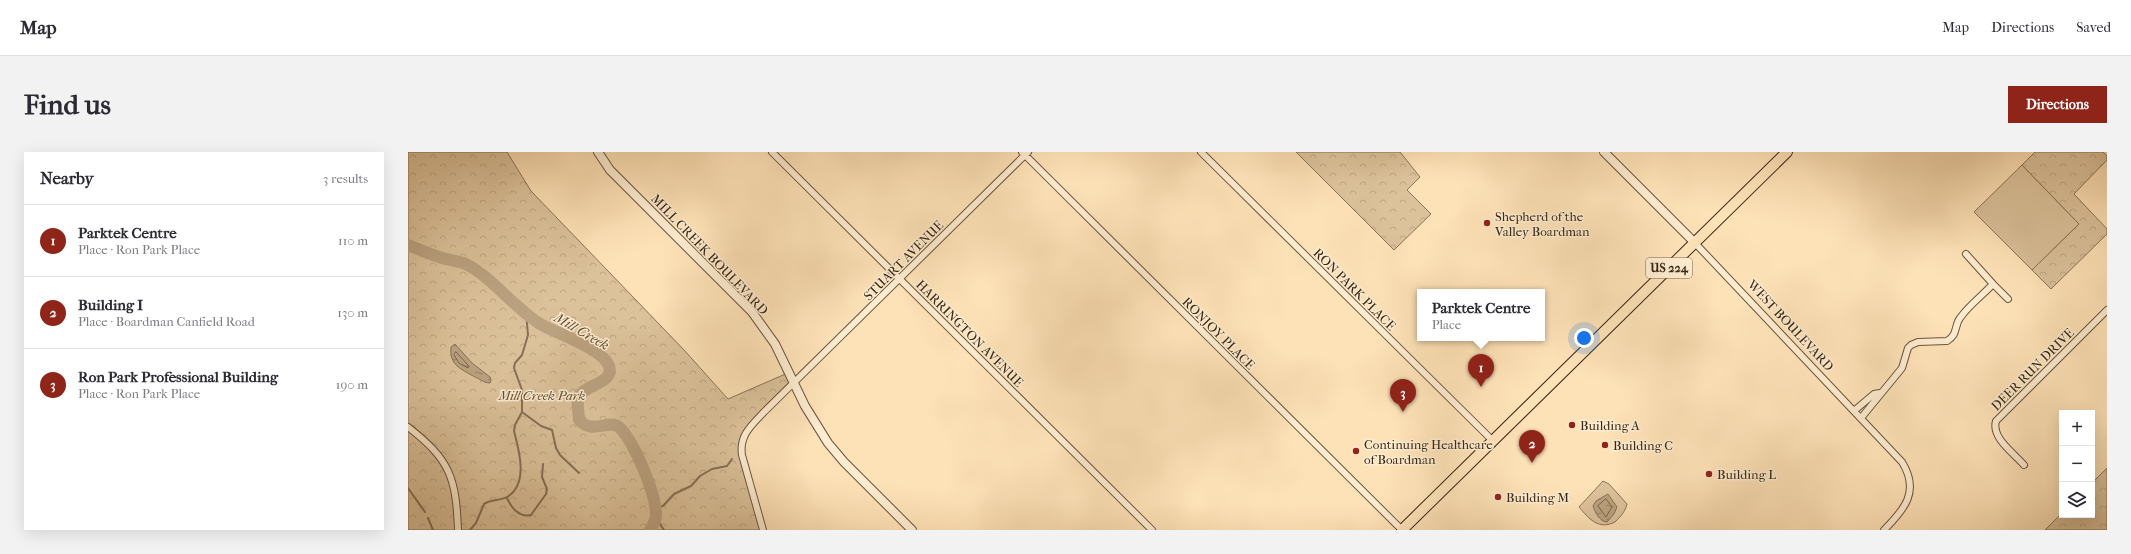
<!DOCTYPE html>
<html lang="en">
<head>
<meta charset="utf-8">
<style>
	:root { --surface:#fff; --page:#f2f2f3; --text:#2b2b33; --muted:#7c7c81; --line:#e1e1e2; --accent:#8f2418 }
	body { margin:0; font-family:"IM FELL French Canon",serif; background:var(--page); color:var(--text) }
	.controls { position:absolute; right:12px; bottom:12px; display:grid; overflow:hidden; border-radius:0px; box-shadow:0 4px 16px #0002 }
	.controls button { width:36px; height:36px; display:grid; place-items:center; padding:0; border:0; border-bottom:1px solid var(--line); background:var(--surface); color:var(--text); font:20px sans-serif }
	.you { position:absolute; left:1176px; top:186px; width:14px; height:14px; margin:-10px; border:3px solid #fff; border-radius:50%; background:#1a73e8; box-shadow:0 0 0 6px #1a73e833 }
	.badge { display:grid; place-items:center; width:26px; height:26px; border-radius:50%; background:var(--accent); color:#fff; font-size:13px; font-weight:700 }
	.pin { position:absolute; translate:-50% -33px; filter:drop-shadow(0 1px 2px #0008) }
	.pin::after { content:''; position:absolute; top:21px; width:14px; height:12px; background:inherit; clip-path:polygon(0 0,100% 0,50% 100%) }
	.popup { position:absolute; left:1009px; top:137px; width:128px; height:52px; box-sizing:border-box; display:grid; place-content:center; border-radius:0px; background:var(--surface); filter:drop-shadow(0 1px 3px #0005); font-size:13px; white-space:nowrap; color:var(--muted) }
	.popup b { font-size:15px; color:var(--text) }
	.popup::after { content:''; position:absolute; left:50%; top:100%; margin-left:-8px; border:8px solid transparent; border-top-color:var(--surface) }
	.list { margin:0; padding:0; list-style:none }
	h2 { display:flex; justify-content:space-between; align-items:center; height:52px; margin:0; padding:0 16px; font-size:17px }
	h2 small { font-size:13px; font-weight:400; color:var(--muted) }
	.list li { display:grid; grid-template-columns:26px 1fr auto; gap:12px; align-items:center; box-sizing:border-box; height:72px; padding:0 16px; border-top:1px solid var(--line) }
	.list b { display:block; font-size:15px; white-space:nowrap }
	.list p { margin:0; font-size:13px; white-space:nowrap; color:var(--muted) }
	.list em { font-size:13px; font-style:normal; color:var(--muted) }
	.icon { flex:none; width:22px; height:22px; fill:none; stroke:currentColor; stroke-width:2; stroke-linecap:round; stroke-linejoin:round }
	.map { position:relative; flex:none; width:1699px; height:378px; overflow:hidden; border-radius:0px }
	header { display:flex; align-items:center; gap:24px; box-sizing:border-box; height:56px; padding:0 20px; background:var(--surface); border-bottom:1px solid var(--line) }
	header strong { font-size:19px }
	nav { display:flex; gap:22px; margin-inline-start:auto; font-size:14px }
	.intro { display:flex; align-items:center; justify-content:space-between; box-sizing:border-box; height:96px; padding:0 24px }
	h1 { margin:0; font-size:28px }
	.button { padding:10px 18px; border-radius:0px; background:var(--accent); color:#fff; font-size:14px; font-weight:700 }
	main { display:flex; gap:24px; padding:0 24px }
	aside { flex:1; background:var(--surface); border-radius:0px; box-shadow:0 4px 16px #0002 }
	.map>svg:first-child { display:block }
	.green { fill:#dcc29b; stroke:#8a7458 }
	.forest { fill:url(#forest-crowns); stroke:#8a7458 }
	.water { fill:url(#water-ripples); stroke:#877155 }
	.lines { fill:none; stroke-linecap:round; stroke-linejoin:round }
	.shore { stroke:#7a644a; stroke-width:1 }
	.stream { stroke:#877155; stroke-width:2 }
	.river { stroke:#bba280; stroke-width:12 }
	.minor-casing { stroke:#6a563e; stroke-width:8 }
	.tertiary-casing { stroke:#6a563e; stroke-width:10 }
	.primary-casing { stroke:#382715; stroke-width:12 }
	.minor { stroke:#feecd0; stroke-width:6 }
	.tertiary { stroke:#feecd0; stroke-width:8 }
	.primary { stroke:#fee2b7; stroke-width:10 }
	.poi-dot { fill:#8f2418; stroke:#feecd0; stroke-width:1.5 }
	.labels { text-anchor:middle; stroke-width:3; stroke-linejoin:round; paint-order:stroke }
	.shield { fill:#feecd0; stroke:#73624d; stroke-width:1 }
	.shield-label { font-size:12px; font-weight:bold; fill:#382715 }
	.poi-label { font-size:13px; fill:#382715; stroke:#feecd0; text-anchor:start }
	.street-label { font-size:13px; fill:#382715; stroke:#feecd0 }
	.park-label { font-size:13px; font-style:italic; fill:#614e36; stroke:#feecd0 }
	.water-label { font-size:14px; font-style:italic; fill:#5f4c35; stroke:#feecd0 }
</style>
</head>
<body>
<header>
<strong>Map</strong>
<nav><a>Map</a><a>Directions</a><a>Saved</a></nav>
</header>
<div class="intro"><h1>Find us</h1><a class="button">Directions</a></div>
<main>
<aside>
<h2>Nearby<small>3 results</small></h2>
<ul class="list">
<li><span class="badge">1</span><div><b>Parktek Centre</b><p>Place · Ron Park Place</p></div><em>110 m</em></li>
<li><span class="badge">2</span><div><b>Building I</b><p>Place · Boardman Canfield Road</p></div><em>130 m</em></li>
<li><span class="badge">3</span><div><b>Ron Park Professional Building</b><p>Place · Ron Park Place</p></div><em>190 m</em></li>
</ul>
</aside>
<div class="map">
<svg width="1699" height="378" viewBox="0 0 1699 378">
	<defs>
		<pattern id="forest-crowns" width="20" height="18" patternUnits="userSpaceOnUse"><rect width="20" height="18" fill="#dcc29b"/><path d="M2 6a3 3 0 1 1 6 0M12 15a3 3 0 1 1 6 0" fill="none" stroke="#bea785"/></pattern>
		<pattern id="water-ripples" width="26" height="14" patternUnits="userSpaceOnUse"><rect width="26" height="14" fill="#bba280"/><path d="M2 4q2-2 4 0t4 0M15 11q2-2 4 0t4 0" fill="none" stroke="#998468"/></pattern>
	</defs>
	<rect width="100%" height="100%" fill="#fee2b7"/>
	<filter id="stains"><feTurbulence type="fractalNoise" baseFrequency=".005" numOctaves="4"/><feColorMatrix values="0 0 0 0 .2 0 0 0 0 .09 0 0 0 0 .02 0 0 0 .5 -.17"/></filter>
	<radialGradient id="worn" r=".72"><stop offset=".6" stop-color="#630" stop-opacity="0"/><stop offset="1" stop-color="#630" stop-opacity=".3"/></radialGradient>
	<path class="green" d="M1614 13 1671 72 1624 118 1566 60Z
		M1195 329 1201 332 1219 352C1217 360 1213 364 1207 370 1191 378 1182 368 1171 355Z"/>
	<path class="forest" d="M0 0H99L123 39 277 199 320 247 382 220 386 231 343 273 333 293 355 378H0Z
		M888 0H992L1012 25 999 38 1023 62 986 98Z
		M1627 0H1695L1699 4V8L1666 42 1699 77V82L1643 137 1624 118 1671 72 1614 13Z
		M1699 316V378H1637L1654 361V363H1684V331Z"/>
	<path class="water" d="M47 192 64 211 82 225 83 228 82 231C76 231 72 227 67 225 53 217 41 213 43 195Z
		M1200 342 1209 355 1206 362 1199 370C1191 369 1187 360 1185 354L1188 349Z"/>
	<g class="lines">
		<path class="shore" d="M48 200 60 213V216L51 211 46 203Z
			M1198 347 1204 355 1198 365 1190 354Z"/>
		<path class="stream" d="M114 260 133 274 144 278 148 296 152 303 171 321
			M0 336 17 360
			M99 346C103 355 111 366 123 363L138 342 139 337 134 325 135 312
			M248 356 255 354 266 342 283 334 292 324 304 317 319 314 324 307
			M20 366 25 378
			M248 366 256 378
			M62 378 68 371 76 352C83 347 92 349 99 345 121 332 111 298 106 279L107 273 114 260V238L106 216 107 211 114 203 120 183 118 159"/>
		<path class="river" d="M0 93C10 97 21 102 31 105 40 108 50 109 58 112 85 126 109 159 134 173 150 182 195 197 201 214 207 233 173 232 170 247 169 253 171 262 171 268 185 283 200 267 211 275 226 289 249 344 248 364 248 369 244 374 242 378"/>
		<g class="minor-casing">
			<path id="minor" d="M364 0 744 378
				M614 0 994 378
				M793 0 1085 289
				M1287 91 1494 310C1512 339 1497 357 1476 378
				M1585 132 1600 147
				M1447 258 1466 242 1472 241
				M1453 266 1494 216 1500 196 1503 193 1510 190 1539 189C1550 183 1546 174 1552 166 1561 153 1575 143 1585 132L1558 102
				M0 275C42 308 48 325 50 378
				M1616 313C1606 301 1583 286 1588 269L1699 158
				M355 378 334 303C331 283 344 273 356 260L620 0"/>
		</g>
		<g class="tertiary-casing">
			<path id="tertiary" d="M190 0 202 18 344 160 367 192 397 254 420 291 436 310 504 378
				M1196 0 1287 91"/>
		</g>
		<g class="primary-casing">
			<path id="primary" d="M994 378 1379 0"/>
		</g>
		<use href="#minor" class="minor"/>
		<use href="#tertiary" class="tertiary"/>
		<use href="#primary" class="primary"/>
	</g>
	<g class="poi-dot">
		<circle cx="1079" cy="71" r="4"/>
		<circle cx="1164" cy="273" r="4"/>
		<circle cx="1197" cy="293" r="4"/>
		<circle cx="948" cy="299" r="4"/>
		<circle cx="1301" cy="322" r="4"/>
		<circle cx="1090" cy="345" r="4"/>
	</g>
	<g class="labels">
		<rect class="shield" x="1238" y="106" width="46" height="20" rx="3"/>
		<g class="shield-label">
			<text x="1261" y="120">US 224</text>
		</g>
		<g class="poi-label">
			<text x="1087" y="69">Shepherd of the<tspan x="1087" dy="15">Valley Boardman</tspan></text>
			<text x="1172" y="278">Building A</text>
			<text x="956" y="297">Continuing Healthcare<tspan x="956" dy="15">of Boardman</tspan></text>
			<text x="1205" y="298">Building C</text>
			<text x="1309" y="327">Building L</text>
			<text x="1098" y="350">Building M</text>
		</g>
		<g class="street-label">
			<text transform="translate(302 102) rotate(46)" y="5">MILL CREEK BOULEVARD</text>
			<text transform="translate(495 108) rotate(-45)" y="5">STUART AVENUE</text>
			<text transform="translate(947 137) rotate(45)" y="5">RON PARK PLACE</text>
			<text transform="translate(1383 173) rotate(47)" y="5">WEST BOULEVARD</text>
			<text transform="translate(562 181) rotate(45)" y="5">HARRINGTON AVENUE</text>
			<text transform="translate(811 181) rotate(45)" y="5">RONJOY PLACE</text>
			<text transform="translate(1624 217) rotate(-45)" y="5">DEER RUN DRIVE</text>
		</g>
		<g class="park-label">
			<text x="134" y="248">Mill Creek Park</text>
		</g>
		<g class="water-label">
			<text transform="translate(174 179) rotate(30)" y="5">Mill Creek</text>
		</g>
	</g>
	<rect width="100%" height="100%" filter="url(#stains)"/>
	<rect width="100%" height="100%" fill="url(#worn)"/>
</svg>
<div class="controls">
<button>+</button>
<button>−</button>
<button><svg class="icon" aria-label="layers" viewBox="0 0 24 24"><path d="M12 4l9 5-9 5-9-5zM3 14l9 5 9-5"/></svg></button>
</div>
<div class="you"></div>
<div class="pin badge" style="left:1073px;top:235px">1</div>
<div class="popup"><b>Parktek Centre</b>Place</div>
<div class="pin badge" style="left:1124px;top:311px">2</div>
<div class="pin badge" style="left:995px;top:260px">3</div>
</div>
</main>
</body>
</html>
